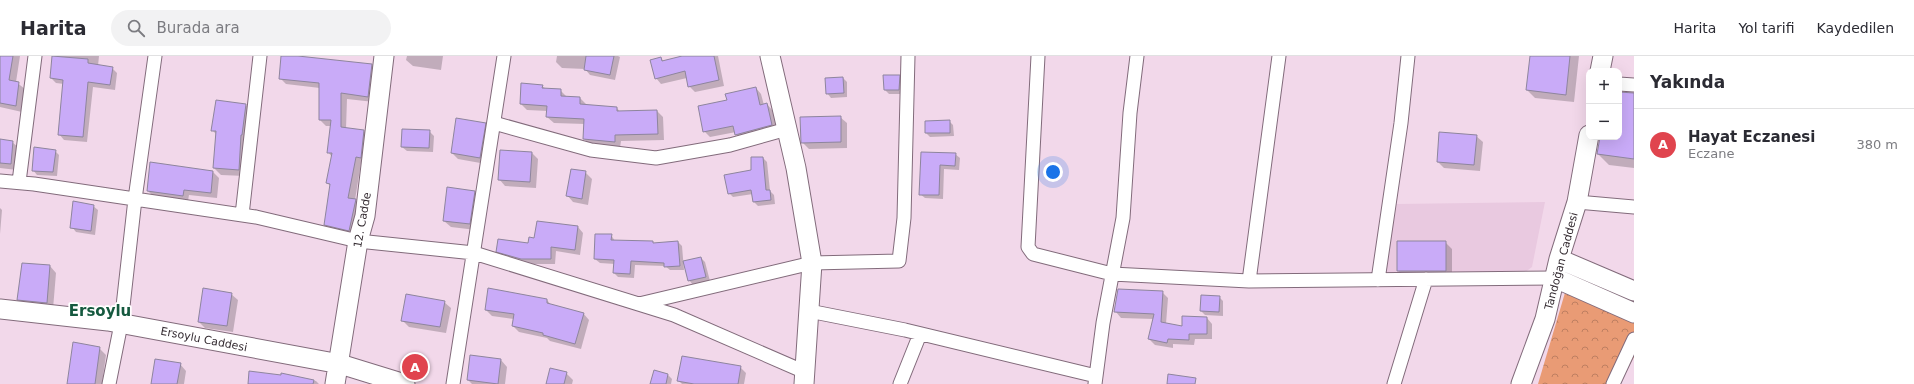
<!DOCTYPE html>
<html lang="tr">
<head>
<meta charset="utf-8">
<style>
	:root { --surface:#fff; --page:#f2f2f3; --text:#2b2b33; --muted:#7c7c81; --line:#e1e1e2; --accent:#2a624a }
	body { margin:0; font-family:"DejaVu Sans",sans-serif; background:var(--page); color:var(--text) }
	.controls { position:absolute; right:12px; top:12px; display:grid; overflow:hidden; border-radius:8px; box-shadow:0 4px 16px #0002 }
	.controls button { width:36px; height:36px; display:grid; place-items:center; padding:0; border:0; border-bottom:1px solid var(--line); background:var(--surface); color:var(--text); font:20px sans-serif }
	.you { position:absolute; left:1053px; top:116px; width:14px; height:14px; margin:-10px; border:3px solid #fff; border-radius:50%; background:#1a73e8; box-shadow:0 0 0 6px #1a73e833 }
	.badge { display:grid; place-items:center; width:26px; height:26px; border-radius:50%; background:var(--accent); color:#fff; font-size:13px; font-weight:700 }
	.pin { position:absolute; translate:-50% -50%; border:2px solid #fff; box-shadow:0 1px 4px #0006 }
	.list { margin:0; padding:0; list-style:none }
	h2 { display:flex; justify-content:space-between; align-items:center; height:52px; margin:0; padding:0 16px; font-size:17px }
	h2 small { font-size:13px; font-weight:400; color:var(--muted) }
	.list li { display:grid; grid-template-columns:26px 1fr auto; gap:12px; align-items:center; box-sizing:border-box; height:72px; padding:0 16px; border-top:1px solid var(--line) }
	.list b { display:block; font-size:15px; white-space:nowrap }
	.list p { margin:0; font-size:13px; white-space:nowrap; color:var(--muted) }
	.list em { font-size:13px; font-style:normal; color:var(--muted) }
	.icon { flex:none; width:22px; height:22px; fill:none; stroke:currentColor; stroke-width:2; stroke-linecap:round; stroke-linejoin:round }
	.map { position:relative; flex:none; width:1634px; height:328px; overflow:hidden }
	header { display:flex; align-items:center; gap:24px; box-sizing:border-box; height:56px; padding:0 20px; background:var(--surface); border-bottom:1px solid var(--line) }
	header strong { font-size:19px }
	nav { display:flex; gap:22px; margin-inline-start:auto; font-size:14px }
	.search { width:280px; height:36px; background:var(--page); display:flex; align-items:center; gap:10px; box-sizing:border-box; padding:0 14px; border-radius:22px; color:var(--muted); font-size:15px }
	main { display:flex }
	aside { flex:1; background:var(--surface) }
	.map>svg:first-child { display:block }
	.built { fill:#e9c9e0 }
	.park { fill:url(#park-crowns) }
	.shadow { fill:#0003 }
	.building { fill:#c9abf8; stroke:#8e859d }
	.lines { fill:none; stroke-linecap:round; stroke-linejoin:round }
	.street-casing { stroke:#826b7b; stroke-width:15 }
	.secondary-casing { stroke:#826b7b; stroke-width:21 }
	.street { stroke:#fff; stroke-width:13 }
	.secondary { stroke:#fff; stroke-width:19 }
	.labels { text-anchor:middle; stroke-width:3.5; stroke-linejoin:round; paint-order:stroke }
	.street-label { font-size:11px; fill:#342b31; stroke:#fff }
	.district-label { font-size:15px; font-weight:bold; fill:#15593f; stroke:#fff }
</style>
</head>
<body>
<header>
<strong>Harita</strong>
<div class="search"><svg class="icon" aria-label="search" viewBox="0 0 24 24"><circle cx="10" cy="10" r="6"/><path d="M15 15l6 6"/></svg>Burada ara</div>
<nav><a>Harita</a><a>Yol tarifi</a><a>Kaydedilen</a></nav>
</header>
<main>
<div class="map">
<svg width="1634" height="328" viewBox="0 0 1634 328">
	<defs>
		<pattern id="park-crowns" width="20" height="18" patternUnits="userSpaceOnUse"><rect width="20" height="18" fill="#e99b75"/><path d="M2 6a3 3 0 1 1 6 0M12 15a3 3 0 1 1 6 0" fill="none" stroke="#be7f61"/></pattern>
	</defs>
	<rect width="100%" height="100%" fill="#f2d8ea"/>
	<path class="built" d="M1545 146 1532 211 1524 217 1384 219 1397 148Z"/>
	<path class="park" d="M1567 230 1634 256V301L1619 328H1538Z"/>
	<path class="shadow" d="M0 0H20L16 26 25 33 22 56 0 51Z
		M53 0H99L98 10 112 12 117 17 115 34 93 31 87 86 64 84 59 78 64 28 56 27 51 22Z
		M282 0 372 9 378 15 374 46 347 43 346 73 364 75 370 81 367 107H361L355 144 362 150 355 180 331 175 325 168 331 130 327 127 332 101 328 96 332 70H326L320 64V32L286 28 280 22Z
		M407 0H443L441 14 413 10 406 4Z
		M557 0H618L620 1 615 24 590 19 585 13 562 12 556 6Z
		M683 0H718L724 30 695 36 689 30 687 22 661 28 656 22 661 2 664 6Z
		M1531 0H1579L1574 46 1535 42 1527 34Z
		M899 20 903 24V38H889L885 34Z
		M843 22 847 26V41L831 42 827 37Z
		M542 30 546 33 560 34 567 41 580 42 586 48V50L617 52 620 56 657 55 663 61 664 84 621 85 620 92 590 89 584 83 585 68 554 67 547 61 548 55 527 54 521 48Z
		M756 32 761 38 764 49 767 48 772 54 778 75 742 85 736 76 710 81 704 75 728 45Z
		M1619 37 1634 38V112L1609 109 1598 98 1601 81H1619Z
		M217 45 246 49 252 56 245 120 221 119 214 112 216 78 212 74Z
		M840 61 847 67V92L809 93 802 86Z
		M949 65 953 69 954 80 930 81 926 77Z
		M485 68 491 74 486 108 458 103 452 97Z
		M429 75 434 80 433 96 407 95 402 91Z
		M1476 80 1483 86 1480 115 1444 112 1438 106Z
		M0 84 12 86 19 92 17 114 0 112Z
		M55 95 59 99 57 120 37 119 33 114Z
		M532 97 538 103 536 132 505 130 499 123Z
		M922 97 955 98 960 102 959 114 944 113 943 143 925 142 920 138Z
		M763 102 767 106 770 135 774 139 775 148 758 150 754 146 753 138 733 141 729 137 752 115Z
		M151 107 213 116 219 122 217 142 189 139 188 145 154 141 148 135Z
		M585 116 592 123 588 149 573 146 567 139Z
		M475 136 481 142 476 174 451 171 444 165Z
		M93 150 98 154 95 179 76 176 72 171Z
		M0 152 2 154 0 178Z
		M537 166 578 171 583 177 580 199 556 195 555 208H527L503 200 497 195 529 188 535 183Z
		M611 179 615 185 654 188 678 186 682 190 684 214H670L665 210 635 209 634 222 618 221 614 217 615 208 600 207 595 203Z
		M1398 186H1445L1452 193V221H1405L1398 215Z
		M701 202 705 206 710 225 693 229 689 224Z
		M23 208 50 210 56 217 53 253 25 250 18 244Z
		M1162 236 1168 242 1166 268 1183 272 1207 262 1212 268V283H1195L1194 289 1173 288V292L1155 289 1149 283 1154 263 1121 262 1116 256Z
		M231 238 238 244 233 276 205 272 199 266Z
		M1219 241 1223 245V260L1205 259 1201 255Z
		M547 244 551 249 583 257 589 264 581 293 550 285 547 282 519 276 513 270 514 263 492 260 486 254Z
		M444 246 451 252 446 277 409 271 402 264Z
		M99 292 106 299 102 328H68Z
		M501 304 507 311 505 328H472L468 324Z
		M180 308 186 315 184 328H152Z
		M740 311 746 317 744 328H682L678 324Z
		M654 316 668 319 672 323 671 328H651Z
		M566 317 573 324 572 328H547Z
		M282 318 316 325 319 328H249L282 320Z"/>
	<path class="building" d="M0 0H13L9 24 19 26 16 50 0 47Z
		M52 0 88 3V7L113 11 110 29 88 26 83 81 58 79 63 24 50 22Z
		M281 0H298L372 8 368 41 341 37V71L364 74 361 102 356 101 348 142 356 143 349 175 324 169 330 128 326 127 332 97H327L331 64H319V27L279 23Z
		M586 0H614L610 19 584 14Z
		M682 0H714L719 24 688 31 685 15 655 23 650 4 661 1 662 5Z
		M1530 0H1570L1566 39 1526 34Z
		M883 19H900L899 34H884Z
		M843 21 844 37 826 38 825 22Z
		M521 27 543 29 542 32 561 33V40L580 41V48L617 51V55L657 54 658 78 615 79V86L583 83 584 63 546 61 547 50 520 48Z
		M756 31 760 49 767 47 772 69 735 79 733 70 703 76 698 50 727 44 725 38Z
		M1619 36 1634 37V103L1597 98 1600 81H1619Z
		M216 44 246 48 242 79H241L239 114 213 112 216 75H211Z
		M841 60V86L801 87 800 61Z
		M456 62 486 67 480 102 451 97Z
		M950 64V77H925V65Z
		M402 73 430 74 429 92 401 91Z
		M1439 76 1477 79 1474 109 1437 106Z
		M0 83 13 85 11 108 0 107Z
		M34 91 56 94 53 116 32 115Z
		M500 94 532 96 530 126 498 124Z
		M921 96 956 97 955 110 940 109 939 139H919Z
		M751 101H763L766 134H770L771 144 753 146 751 134 728 138 724 119 751 114Z
		M150 106 213 115 211 137 184 134 183 140 147 135Z
		M571 113 586 115 582 143 566 140Z
		M447 131 475 135 470 168 443 165Z
		M73 145 94 149 91 175 70 172Z
		M537 165 578 170 575 194 551 191V203H521L496 196 498 183 528 187 529 181 534 182Z
		M595 178H612L611 184 653 185V187L678 185 680 210 664 211V207L631 205 630 218 613 217 614 204 594 203Z
		M1397 185H1446V215H1397Z
		M701 201 706 221 688 225 683 205Z
		M22 207 50 209 47 247 17 244Z
		M203 232 232 237 227 270 198 266Z
		M488 232 547 243V247L584 257 575 288 543 279V277L512 270 514 258 485 254Z
		M1118 233 1163 235 1161 266 1182 270V260L1207 261V278H1189V284L1168 283 1167 287 1148 283 1154 258 1114 256Z
		M406 238 445 245 440 271 401 265Z
		M1201 239 1220 240 1219 256 1200 255Z
		M73 286 100 291 95 328H67Z
		M470 299 501 303 498 328 467 324Z
		M682 300 741 310 738 328H694L677 325Z
		M155 303 181 307 177 328H151Z
		M550 312 567 316 564 328H546Z
		M654 314 668 318 666 328H650Z
		M249 315 281 319V317L314 324 313 328H248Z
		M1168 318 1196 322 1195 328H1167Z"/>
	<g class="lines">
		<g class="street-casing">
			<path id="street" d="M1038 0 1028 191 1033 198 1112 218 1249 225 1555 222
				M1619 28 1634 29
				M494 67 591 94 656 102 730 89 787 73
				M0 125 34 128 256 161 358 185 474 197 674 259 805 316
				M19 126 35 0
				M1577 146 1634 151
				M242 159 260 0
				M1378 224 1401 67 1408 0
				M1249 225 1279 0
				M639 248 812 207 899 205 904 162 908 0
				M809 255 905 274 1096 320
				M109 328 121 268 135 143 155 0
				M453 328 504 0
				M900 328 920 278
				M1095 328 1103 267 1123 162 1130 57 1137 0
				M1394 328 1426 223
				M1613 328 1634 283"/>
		</g>
		<g class="secondary-casing">
			<path id="secondary" d="M770 0 796 112 812 207 804 328
				M1600 15 1603 0
				M1559 203 1634 235
				M1555 222 1634 257
				M0 253 108 265 340 308 405 328
				M335 328 358 185 365 160 384 0
				M1521 328 1545 263 1559 203 1577 146 1589 79"/>
		</g>
		<use href="#street" class="street"/>
		<use href="#secondary" class="secondary"/>
	</g>
	<g class="labels">
		<g class="street-label">
			<text transform="translate(362 164) rotate(-80)" y="4">12. Cadde</text>
			<text transform="translate(1561 205) rotate(-75)" y="4">Tandoğan Caddesi</text>
			<text transform="translate(204 283) rotate(11)" y="4">Ersoylu Caddesi</text>
		</g>
		<g class="district-label">
			<text x="100" y="260">Ersoylu</text>
		</g>
	</g>
</svg>
<div class="controls">
<button>+</button>
<button>−</button>
</div>
<div class="you"></div>
<div class="pin badge" style="left:415px;top:311px;background:#e0444e">A</div>
</div>
<aside>
<h2>Yakında<small></small></h2>
<ul class="list">
<li><span class="badge" style="background:#e0444e">A</span><div><b>Hayat Eczanesi</b><p>Eczane</p></div><em>380 m</em></li>
</ul>
</aside>
</main>
</body>
</html>
